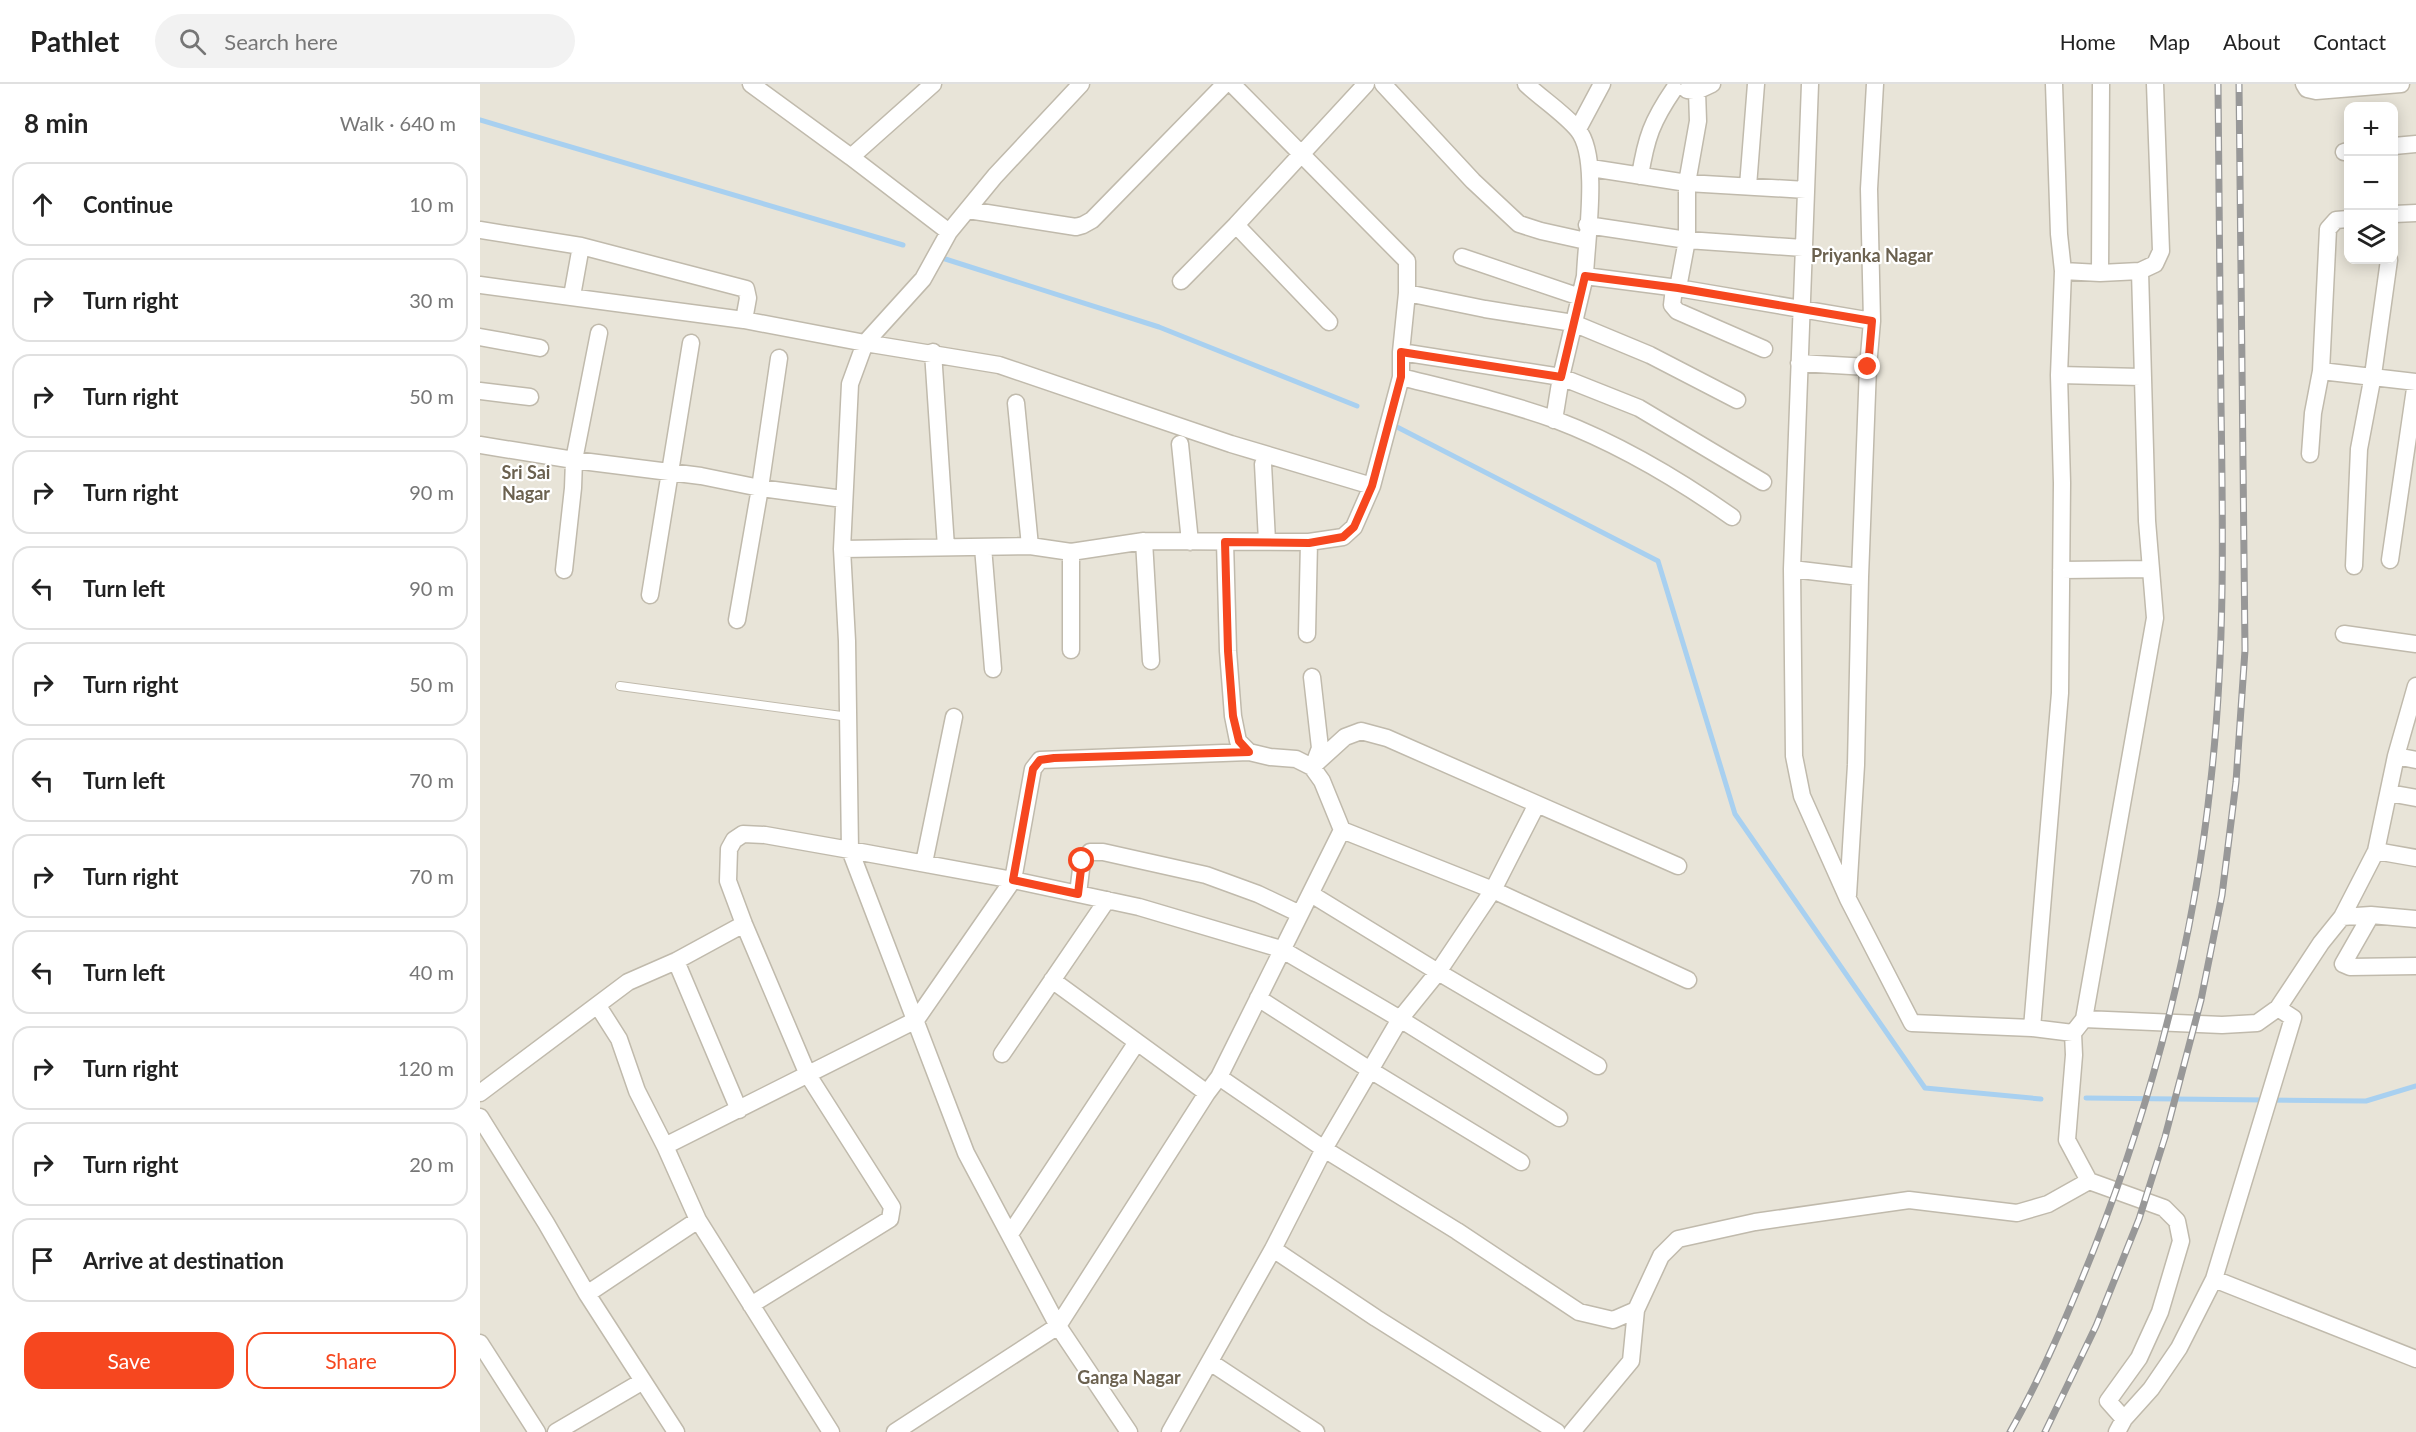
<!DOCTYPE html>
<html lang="en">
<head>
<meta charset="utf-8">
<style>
	:root { --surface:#fff; --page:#f2f2f2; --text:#222; --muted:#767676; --line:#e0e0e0; --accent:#f6471f }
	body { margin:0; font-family:Lato,sans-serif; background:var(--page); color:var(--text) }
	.controls { position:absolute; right:18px; top:18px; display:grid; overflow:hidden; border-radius:12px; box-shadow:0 3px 15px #0003 }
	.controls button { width:54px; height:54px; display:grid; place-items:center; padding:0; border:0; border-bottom:2px solid var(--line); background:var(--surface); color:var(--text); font:30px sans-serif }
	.stop { position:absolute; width:18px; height:18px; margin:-14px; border:4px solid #f6471f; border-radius:50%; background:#fff }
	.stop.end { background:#f6471f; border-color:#fff; box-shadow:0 2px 6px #0008 }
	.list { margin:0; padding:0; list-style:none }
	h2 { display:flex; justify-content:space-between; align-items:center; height:78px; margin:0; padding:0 24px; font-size:26px }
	h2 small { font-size:20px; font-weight:400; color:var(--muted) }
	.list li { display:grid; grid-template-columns:39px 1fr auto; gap:18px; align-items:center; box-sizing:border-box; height:84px; margin:0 12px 12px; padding:0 12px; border:2px solid var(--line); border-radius:18px }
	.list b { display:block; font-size:22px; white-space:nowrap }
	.list em { font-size:20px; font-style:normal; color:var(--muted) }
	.actions { display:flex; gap:12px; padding:18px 24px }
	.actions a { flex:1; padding:14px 0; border:2px solid var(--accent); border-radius:18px; text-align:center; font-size:21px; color:var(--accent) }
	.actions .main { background:var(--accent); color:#fff }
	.icon { flex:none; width:33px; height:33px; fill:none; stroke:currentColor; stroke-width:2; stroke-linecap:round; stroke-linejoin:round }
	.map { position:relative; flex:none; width:1936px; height:1348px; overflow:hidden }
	header { display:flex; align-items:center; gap:36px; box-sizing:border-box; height:84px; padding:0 30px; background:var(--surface); border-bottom:2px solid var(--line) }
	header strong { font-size:28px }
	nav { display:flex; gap:33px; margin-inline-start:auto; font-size:21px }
	.search { width:420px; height:54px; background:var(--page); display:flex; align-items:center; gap:15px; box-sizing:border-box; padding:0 21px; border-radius:33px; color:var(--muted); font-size:22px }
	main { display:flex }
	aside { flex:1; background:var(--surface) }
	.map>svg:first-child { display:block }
	.residential { fill:#e8e4d8; fill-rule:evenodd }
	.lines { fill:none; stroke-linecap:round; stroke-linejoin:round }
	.stream { stroke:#a8d0f0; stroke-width:5 }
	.service-casing { stroke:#c0baac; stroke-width:10 }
	.minor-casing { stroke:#c0baac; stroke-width:19 }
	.service { stroke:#fff; stroke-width:8 }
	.minor { stroke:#fff; stroke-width:16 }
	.rail-casing { stroke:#989898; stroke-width:7 }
	.rail { stroke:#fff; stroke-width:4.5; stroke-dasharray:14; stroke-linecap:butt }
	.route { stroke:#f6471f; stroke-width:8 }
	.labels { text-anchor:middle; stroke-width:4.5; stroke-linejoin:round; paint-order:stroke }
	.neighbourhood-label { font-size:18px; font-weight:bold; fill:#6b614f; stroke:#fff }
</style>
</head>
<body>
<header>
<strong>Pathlet</strong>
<div class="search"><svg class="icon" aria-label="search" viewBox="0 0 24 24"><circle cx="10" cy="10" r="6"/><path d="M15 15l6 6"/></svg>Search here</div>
<nav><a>Home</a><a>Map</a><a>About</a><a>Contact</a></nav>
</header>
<main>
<aside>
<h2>8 min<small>Walk · 640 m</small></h2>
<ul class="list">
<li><svg class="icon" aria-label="ahead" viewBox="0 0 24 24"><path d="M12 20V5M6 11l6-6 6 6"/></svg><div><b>Continue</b></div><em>10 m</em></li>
<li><svg class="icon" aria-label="right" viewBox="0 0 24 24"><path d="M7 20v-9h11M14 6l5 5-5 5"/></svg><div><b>Turn right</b></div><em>30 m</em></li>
<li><svg class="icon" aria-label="right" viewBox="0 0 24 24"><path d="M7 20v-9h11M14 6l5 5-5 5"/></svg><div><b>Turn right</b></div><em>50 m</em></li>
<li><svg class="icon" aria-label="right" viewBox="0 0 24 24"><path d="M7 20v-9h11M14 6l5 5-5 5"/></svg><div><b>Turn right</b></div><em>90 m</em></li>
<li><svg class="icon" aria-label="left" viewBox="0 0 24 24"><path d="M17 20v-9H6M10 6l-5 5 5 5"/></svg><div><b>Turn left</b></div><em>90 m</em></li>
<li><svg class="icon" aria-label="right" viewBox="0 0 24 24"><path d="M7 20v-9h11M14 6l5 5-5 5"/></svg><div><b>Turn right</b></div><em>50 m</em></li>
<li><svg class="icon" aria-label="left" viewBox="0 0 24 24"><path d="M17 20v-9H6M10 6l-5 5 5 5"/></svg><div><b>Turn left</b></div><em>70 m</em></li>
<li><svg class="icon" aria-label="right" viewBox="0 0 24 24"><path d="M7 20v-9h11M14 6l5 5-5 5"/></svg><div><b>Turn right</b></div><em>70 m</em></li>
<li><svg class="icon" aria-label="left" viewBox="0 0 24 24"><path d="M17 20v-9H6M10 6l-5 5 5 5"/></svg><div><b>Turn left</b></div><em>40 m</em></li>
<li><svg class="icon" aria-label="right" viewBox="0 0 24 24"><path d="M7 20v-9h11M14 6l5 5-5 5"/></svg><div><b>Turn right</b></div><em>120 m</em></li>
<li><svg class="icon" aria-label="right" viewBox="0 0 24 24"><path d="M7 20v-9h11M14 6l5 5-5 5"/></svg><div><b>Turn right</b></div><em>20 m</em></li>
<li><svg class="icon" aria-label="arrive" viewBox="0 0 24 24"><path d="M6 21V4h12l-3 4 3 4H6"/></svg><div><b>Arrive at destination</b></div></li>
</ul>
<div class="actions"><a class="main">Save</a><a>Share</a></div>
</aside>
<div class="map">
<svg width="1936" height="1348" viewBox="0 0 1936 1348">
	<rect width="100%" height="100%" fill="#f5f2ea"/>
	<path class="residential" d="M0 0H1936V1348H0ZM1868 22H1914V176H1868Z"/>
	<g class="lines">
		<path class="stream" d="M0 36 423 161
			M459 173 679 243 877 322
			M917 343 1178 477 1255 730 1445 1004 1561 1015
			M1606 1014 1886 1017 1936 1002"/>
		<g class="service-casing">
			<path id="service" d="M140 602 369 633"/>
		</g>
		<g class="minor-casing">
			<path id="minor" d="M271 0 371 73 469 148
				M903 0 993 97 1039 140 1061 147 1106 157
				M1046 0C1062 15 1085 30 1098 46 1120 73 1106 157 1105 192L1198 204 1392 237
				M1330 0 1312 485 1314 672 1322 712 1368 815 1432 939 1552 944 1593 949 1604 935 1742 941 1777 939 1798 924
				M1574 0 1579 150 1583 187 1620 189 1660 187
				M1824 0 1827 5 1836 7 1921 0
				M1207 6 1217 7 1232 0
				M1098 45 1122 0
				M1914 62 1936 60
				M1864 68 1868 67
				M371 73 453 0
				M1111 84 1207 99 1326 106
				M1160 92C1166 54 1172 37 1194 5
				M1268 102 1276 0
				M488 126 596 143 603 141 612 136 745 0
				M1914 130 1936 129
				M756 141 849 238
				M1107 141 1207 156 1323 164
				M0 146 101 162 266 205 268 214 264 236
				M982 173 1100 213
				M1620 189 1621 0
				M701 197 756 141 886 0
				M0 201 264 236 385 259 519 281 751 360 892 402
				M1194 204 1192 221 1197 227 1284 265
				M1198 204 1207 156V99L1218 37 1217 7
				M927 209 1005 225 1093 239 1170 271 1257 316
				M92 212 101 162
				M119 249 94 376 221 392 280 404 363 415
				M0 253 60 264
				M453 268 466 463
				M921 268 1081 293 1159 324 1283 398
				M1319 279 1388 283
				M1841 287 1936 298
				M1579 291 1661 293
				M921 293C973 306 1026 318 1076 336 1139 360 1198 395 1252 433
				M0 307 50 313
				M536 319 550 462
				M1074 336 1081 293 1105 192
				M700 360 710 458
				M0 361 94 376 93 404 84 486
				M1830 370 1833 329 1841 287 1848 145 1856 136 1868 135
				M783 380 787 457
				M664 457 671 577
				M745 458 748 567 753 632 758 657 769 668 790 673 816 675 832 683 842 697 862 746
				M503 463 513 585
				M362 465 550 462 591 468 664 457 829 458 863 453 874 443 892 402 921 293V268L927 209V177L752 0
				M591 468V566
				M1910 476 1936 298
				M1874 482 1879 365 1893 291 1909 176
				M1312 485 1380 493
				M1581 486 1671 485
				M170 511 211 259
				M257 536 280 404 299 274
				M827 550 829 458
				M1864 550 1936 560
				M832 593 840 664 834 680
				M1916 672 1936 676
				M832 683 865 653 881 647 907 654 1198 782
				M1909 709 1936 714
				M1057 720 1013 806 1208 896
				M1896 767 1936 774
				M444 779 474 633
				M598 810 602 777 610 768H623L726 791 778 810 820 830
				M831 810 958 888 1118 982
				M1368 811 1376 681 1380 493 1388 283 1392 237 1389 105 1395 0
				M1891 831 1863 880 1870 883 1936 882
				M1862 833 1891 831 1936 835
				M196 877 259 1026
				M572 896 727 1009
				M778 914 890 986 1041 1078
				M118 922 139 955 157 1007 185 1062 218 1136 351 1348
				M1604 935 1675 534 1667 437 1660 187 1675 180 1681 167 1675 0
				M1552 944 1580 609 1582 399 1579 291 1583 187
				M1593 949 1594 971 1587 1056 1609 1097 1684 1124 1697 1137 1701 1157 1680 1228 1669 1252 1659 1274 1628 1317 1644 1335
				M522 970 627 816
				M739 993 844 1065 977 1147 1099 1228 1133 1236 1156 1226 1181 1172 1198 1155 1275 1138 1429 1116 1537 1129 1568 1120 1609 1097
				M0 1009 148 898 196 877 264 840
				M0 1033 66 1139 107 1210 196 1348
				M185 1062 436 936 533 796 553 685 560 676 769 668
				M530 1150 657 958
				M1734 1195 1936 1275
				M107 1210 218 1136
				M271 1221 410 1135 412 1123 328 991 264 840 248 797 249 765 254 756 263 750 285 751 370 766 533 796 659 823 801 865 920 935 1079 1034
				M0 1259 57 1348
				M730 1278 836 1348
				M76 1348 163 1297
				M415 1348 578 1242 486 1069 370 766 367 557 362 465 370 300 385 259 443 195 469 148 515 92 601 0
				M649 1348 578 1242 727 1009 739 993 862 746 1013 806 958 888 920 935 844 1065 793 1165 896 1234 1077 1348
				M690 1348 793 1165
				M1092 1348 1151 1277 1156 1226
				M1637 1348 1644 1335 1671 1305 1699 1264 1734 1195 1813 934 1798 924 1841 859 1862 833 1896 767 1916 672 1936 602"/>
		</g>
		<use href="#service" class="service"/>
		<use href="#minor" class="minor"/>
		<g class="rail-casing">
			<path id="rail" d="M1530 1348C1563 1290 1589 1227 1614 1165 1673 1015 1714 856 1731 695 1745 570 1743 445 1741 320 1740 213 1739 107 1738 0
				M1565 1348 1616 1242 1659 1135 1685 1053 1721 916 1742 811 1756 698 1765 566 1759 0"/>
		</g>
		<use href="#rail" class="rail"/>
	</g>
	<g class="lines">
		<path class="route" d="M602 777 598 810 533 796 553 685 560 676 574 674 769 668 759 657 753 632 748 567 745 458 829 459 863 453 874 443 892 402 921 293V268L1081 293 1105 192 1198 204 1392 237 1388 283"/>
	</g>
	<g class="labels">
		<g class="neighbourhood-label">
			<text x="1392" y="178">Priyanka Nagar</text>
			<text x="46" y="395">Sri Sai<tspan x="46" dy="21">Nagar</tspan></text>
			<text x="649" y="1300">Ganga Nagar</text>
		</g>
	</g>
</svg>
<div class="controls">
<button>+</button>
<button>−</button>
<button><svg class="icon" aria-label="layers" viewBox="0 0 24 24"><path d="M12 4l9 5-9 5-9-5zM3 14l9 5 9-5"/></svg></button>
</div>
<div class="stop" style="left:602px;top:777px"></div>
<div class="stop end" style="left:1388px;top:283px"></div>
</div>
</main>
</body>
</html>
